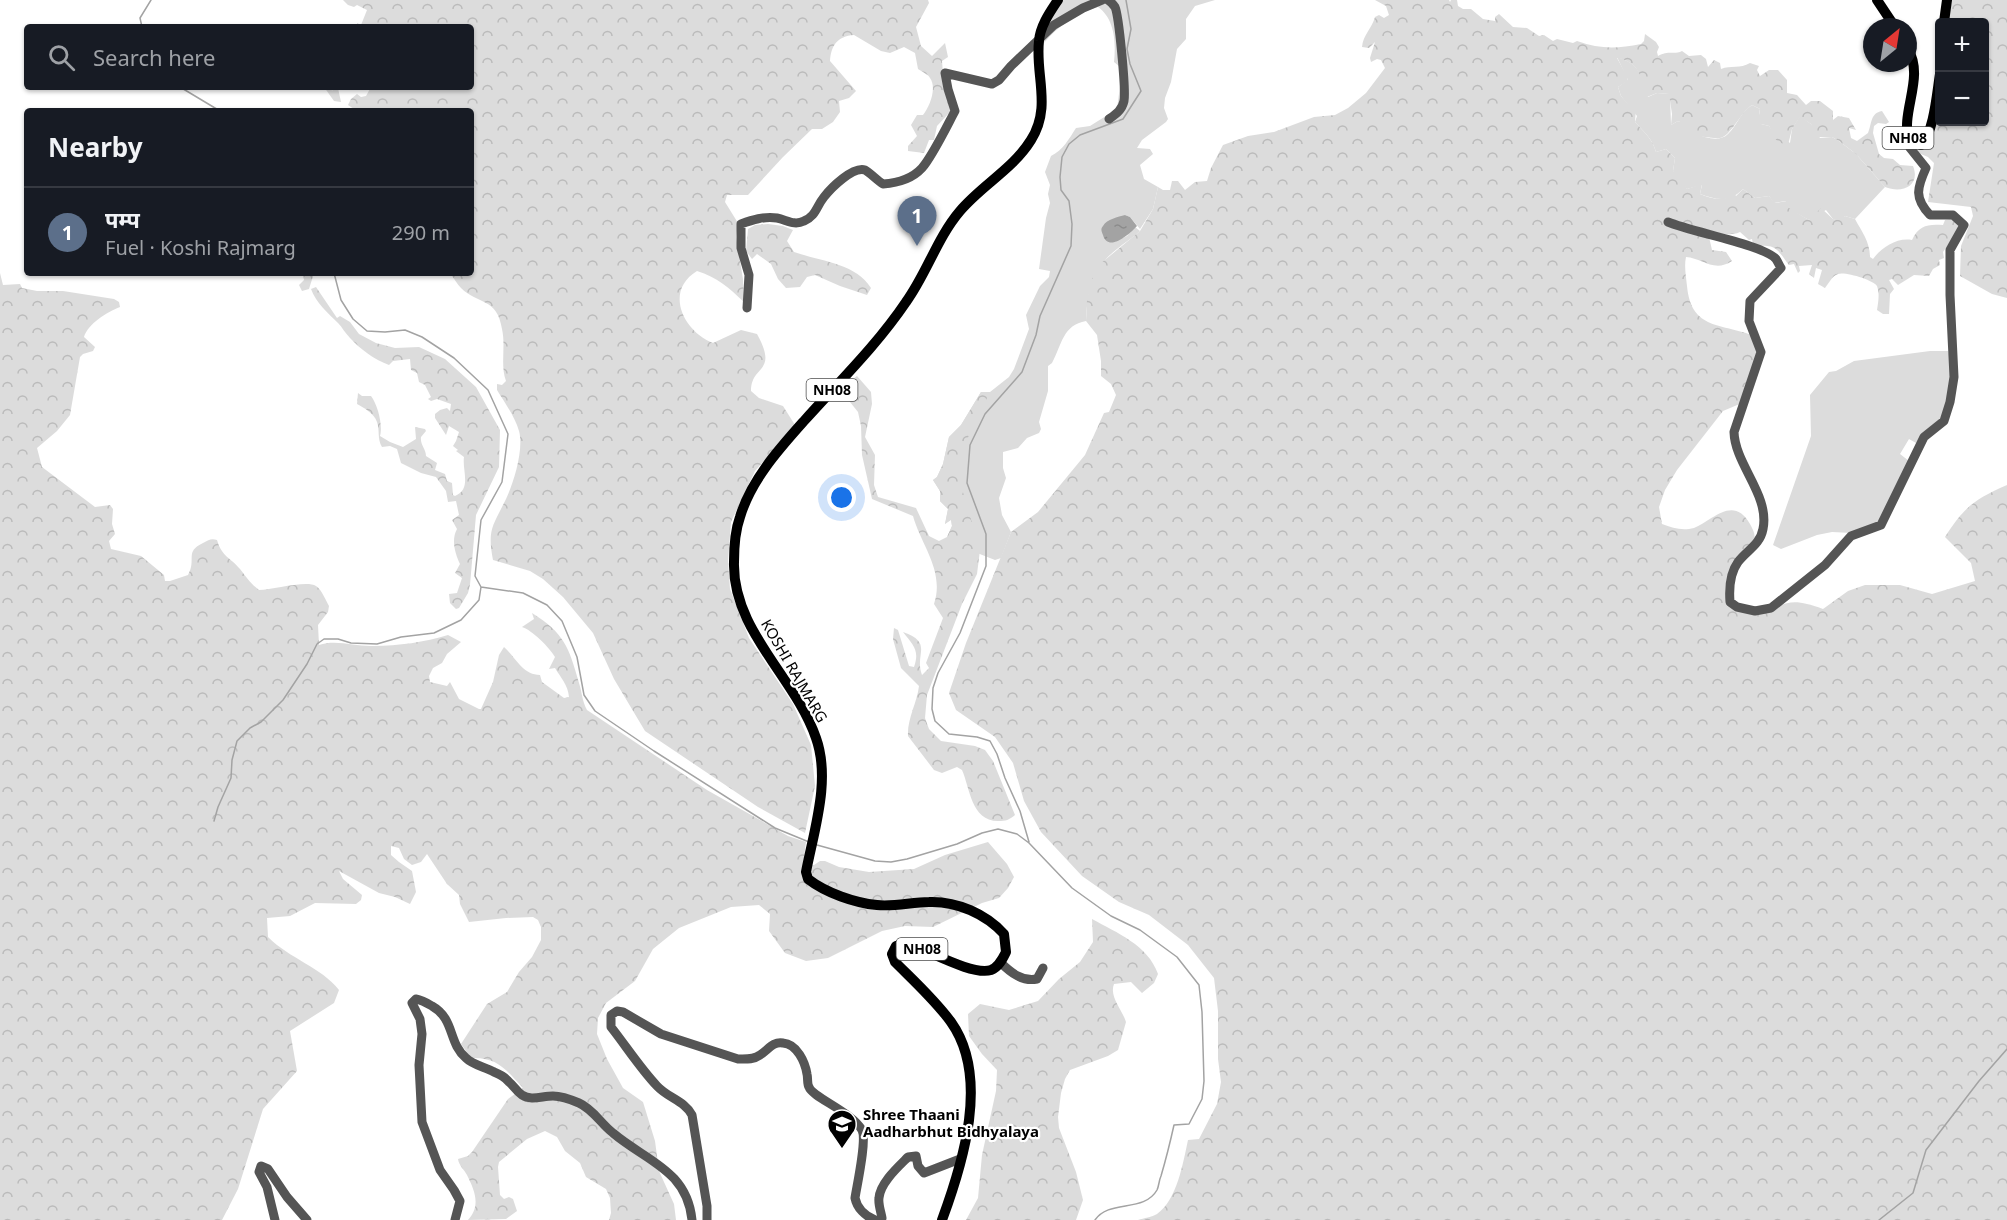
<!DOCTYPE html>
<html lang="en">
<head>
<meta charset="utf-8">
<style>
	:root { --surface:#171b24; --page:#242831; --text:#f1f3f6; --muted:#9ea1a6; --line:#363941; --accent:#858687 }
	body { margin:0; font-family:"Noto Sans","Noto Sans Devanagari",sans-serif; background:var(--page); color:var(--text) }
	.controls { position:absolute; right:18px; top:18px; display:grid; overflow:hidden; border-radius:6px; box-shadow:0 2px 4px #0004 }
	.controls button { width:54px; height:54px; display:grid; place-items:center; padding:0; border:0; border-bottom:2px solid var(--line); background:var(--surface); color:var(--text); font:30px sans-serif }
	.compass { position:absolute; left:1863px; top:18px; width:54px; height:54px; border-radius:50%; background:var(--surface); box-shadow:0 2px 4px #0004; rotate:30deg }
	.you { position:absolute; left:842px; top:498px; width:21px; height:21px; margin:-15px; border:4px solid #fff; border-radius:50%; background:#1a73e8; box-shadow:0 0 0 9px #1a73e833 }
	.badge { display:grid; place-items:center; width:39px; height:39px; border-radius:50%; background:var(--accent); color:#fff; font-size:20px; font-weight:700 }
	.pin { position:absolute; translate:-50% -50px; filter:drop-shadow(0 2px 3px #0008) }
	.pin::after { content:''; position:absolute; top:32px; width:21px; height:18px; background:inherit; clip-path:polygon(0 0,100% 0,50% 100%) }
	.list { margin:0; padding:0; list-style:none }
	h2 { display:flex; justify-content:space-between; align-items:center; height:78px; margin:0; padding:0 24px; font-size:26px }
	h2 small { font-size:20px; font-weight:400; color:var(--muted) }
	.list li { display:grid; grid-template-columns:39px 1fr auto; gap:18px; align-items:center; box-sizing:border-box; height:90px; padding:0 24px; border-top:2px solid var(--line) }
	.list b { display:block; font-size:22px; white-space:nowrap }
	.list p { margin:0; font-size:20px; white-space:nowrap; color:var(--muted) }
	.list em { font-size:20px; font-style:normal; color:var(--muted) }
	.icon { flex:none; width:33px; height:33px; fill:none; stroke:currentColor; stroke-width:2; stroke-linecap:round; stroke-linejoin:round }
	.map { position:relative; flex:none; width:2007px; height:1220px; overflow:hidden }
	.search { position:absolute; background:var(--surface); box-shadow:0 2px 4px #0004; left:24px; top:24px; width:450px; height:66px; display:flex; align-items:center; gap:15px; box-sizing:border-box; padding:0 21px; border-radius:6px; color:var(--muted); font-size:22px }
	.panel { position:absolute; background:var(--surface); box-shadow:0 2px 4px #0004; left:24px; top:108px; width:450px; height:168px; border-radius:6px }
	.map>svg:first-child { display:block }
	.green { fill:#dcdcdc }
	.forest { fill:url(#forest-crowns) }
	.water { fill:url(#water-ripples) }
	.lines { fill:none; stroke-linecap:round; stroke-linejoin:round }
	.stream { stroke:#a3a3a3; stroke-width:1.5 }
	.minor { stroke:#555; stroke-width:9 }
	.major { stroke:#000; stroke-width:10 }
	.labels { text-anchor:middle; stroke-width:4.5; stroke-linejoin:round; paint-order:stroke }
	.shield { fill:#fff; stroke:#4c4c4c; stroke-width:1.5 }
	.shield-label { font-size:14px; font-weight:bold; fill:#000 }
	.street-label { font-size:15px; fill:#000; stroke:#fff }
	.poi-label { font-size:15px; font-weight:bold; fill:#000; stroke:#fff; text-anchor:start }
</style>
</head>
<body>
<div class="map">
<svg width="2007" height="1220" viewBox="0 0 2007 1220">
	<defs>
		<pattern id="forest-crowns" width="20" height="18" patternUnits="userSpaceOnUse" patternTransform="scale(1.5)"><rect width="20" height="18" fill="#dcdcdc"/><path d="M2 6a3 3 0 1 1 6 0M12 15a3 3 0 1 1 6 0" fill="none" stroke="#bbb"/></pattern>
		<pattern id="water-ripples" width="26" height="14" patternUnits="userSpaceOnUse" patternTransform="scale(1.5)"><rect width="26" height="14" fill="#a3a3a3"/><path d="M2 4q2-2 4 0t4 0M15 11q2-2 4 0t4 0" fill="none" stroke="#8b8b8b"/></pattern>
	</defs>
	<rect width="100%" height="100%" fill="#fff"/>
	<path class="green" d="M1060 0H1215L1195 6 1186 19V39L1177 49 1171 82 1165 98 1164 108 1168 119 1166 122 1142 140 1137 148 1150 149 1153 154 1140 165 1144 179 1158 187 1153 209 1140 229 1130 217 1125 215 1114 242 1127 236 1135 227 1140 231C1133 238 1125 242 1117 249 1093 267 1087 292 1086 321 1063 325 1062 344 1052 363L1048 366V391L1039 422 1041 429 1039 433 1027 438 1018 448 1003 452V468L1006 478 999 498 1002 515 1011 532 1001 558 995 560 967 549 947 537 952 526 951 520 945 524 948 509 940 501V491L933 480 937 477 943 464 949 437 961 425 981 392H990L1009 377 1014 369 1029 329 1026 315 1040 286 1049 277 1050 271 1039 269 1046 218 1050 203 1048 194 1050 185 1045 172 1051 156C1063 150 1069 139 1076 128L1090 126 1117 109 1120 86V67L1114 62C1116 43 1115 19 1098 7 1077 13 1058 26 1044 43L1050 15Z
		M1617 57C1643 65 1639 76 1648 97L1657 93 1670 94 1671 125 1678 121 1680 122V125C1691 132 1716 146 1728 134 1737 126 1739 114 1752 105L1760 109 1759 114 1761 124 1769 126 1772 130 1790 143 1792 129 1800 116 1811 124 1820 138 1832 137 1839 141 1856 154 1885 187 1855 219 1845 216 1839 221 1833 219 1826 210 1809 220 1789 209 1786 201 1774 203 1769 196 1755 198 1743 189C1729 203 1717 200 1700 194L1702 185 1687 189 1673 171 1675 158 1666 149 1656 152C1652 138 1644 132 1635 122L1637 116 1621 96 1618 87 1628 80Z
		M1930 351H1948C1953 364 1949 411 1941 421 1934 429 1923 436 1916 443L1909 439 1900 454 1909 461 1881 521 1852 533 1832 532 1817 535 1781 549 1773 545 1811 436 1810 395 1829 372 1836 371 1854 361Z"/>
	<path class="forest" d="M343 0H928L929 3 916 27 921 46 932 56 945 43 948 57 942 61 944 86 949 98 950 112 937 126 934 140H929L924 153 908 151V146L917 136 911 125 917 115H923C930 106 937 88 930 78 928 74 922 72 918 69L915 53 904 47 890 53 881 51 854 35C837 36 831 46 830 61L856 91 849 98 839 101 840 112 833 122 822 129H812L783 157 748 195H727L725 202 738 223 736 237 743 279 744 302C729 288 717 277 697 271 664 291 683 331 713 343L741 330 757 334C779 374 751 364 751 391L759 398 783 406 795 425 755 471 731 522 728 561 730 589 749 638 793 704 811 745 815 786 805 833 758 807 645 731 614 679 593 633 563 597 543 579 530 571 493 560C487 529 493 526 506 499 514 482 524 449 519 431 515 417 505 403 497 390V384L502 385 506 381C500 364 506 347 502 329 497 297 478 305 461 288 457 284 454 278 450 273H471V111H357L348 105 351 99 357 94 361 97 366 96 371 87H471V27H357V23L361 25 367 10 357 5 354 7 348 5Z
		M1375 0H1449L1450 2 1451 0H1457L1458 6 1463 9H1471L1483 19 1495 21V17L1499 14 1513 27 1527 28 1539 36 1544 35 1553 41 1557 39 1573 43 1577 41C1600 49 1616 49 1641 44L1644 41 1645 34 1656 42 1659 47 1657 52 1658 56C1668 50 1675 55 1682 51L1689 56 1701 55 1706 59 1708 67 1714 60 1720 63 1721 69C1731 65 1740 69 1750 63L1759 66 1757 70 1760 76 1769 70H1778L1787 80V93L1797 95 1806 105 1811 101H1820L1833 111V120L1838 116 1849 118 1856 130 1849 128 1851 138 1857 141 1868 133C1872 124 1870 113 1882 111L1889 122 1886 124 1878 123 1874 126 1873 133 1879 154 1884 158 1893 159 1900 165 1913 166C1921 186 1902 194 1885 187L1856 154 1839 141 1832 137H1815L1811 124 1800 117 1792 129 1788 145C1772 141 1776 138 1769 126L1761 124 1758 121 1760 109 1752 105C1741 112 1730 137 1720 138 1715 139 1710 137 1705 137 1694 136 1687 134 1678 128L1680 122 1678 121 1671 125 1672 114 1669 94 1657 93 1647 97 1641 94C1644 75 1636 61 1617 58L1627 76 1628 81 1618 87 1621 96 1629 105H1633L1636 108 1635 122C1644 132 1652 138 1656 152L1666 149 1675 158 1673 171 1680 174 1687 189 1702 184 1700 194C1713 199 1722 202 1735 194L1736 196 1743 189 1755 198 1769 196 1775 203 1787 201 1789 208 1809 220 1821 208 1833 219 1838 220 1845 216 1855 219C1862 232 1870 242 1870 257L1873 259C1881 248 1897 237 1912 240 1919 225 1928 224 1943 225L1945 220 1954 218 1960 224 1955 235 1943 252 1944 258 1939 260 1940 265 1933 269 1929 276 1914 275 1898 285 1892 279 1889 280 1894 289 1890 294 1889 314H1883L1877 310C1878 303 1880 294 1877 286 1874 280 1844 271 1838 274 1832 276 1829 283 1825 288L1818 284 1822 270 1816 268 1814 278 1809 274 1812 265 1799 266 1800 271 1798 273 1794 264 1789 265C1783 258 1778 246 1767 246 1761 245 1759 247 1753 244L1752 239 1749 240 1740 232C1729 237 1722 231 1709 237L1712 250 1726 252 1732 261C1714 273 1702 258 1686 257 1684 266 1686 276 1687 286 1691 331 1723 323 1754 336L1759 350 1742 403 1723 411 1677 470 1665 490 1659 507 1662 524C1673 528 1682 531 1694 528 1711 522 1733 494 1750 524 1753 530 1756 534 1754 542 1753 550 1742 556 1738 564 1732 574 1730 589 1727 600L1762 614C1789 600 1794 599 1823 609L1848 591 1865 585H1900L1932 594 1975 581 1971 563 1945 537C1964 507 1975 499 2007 485V1220H1138C1144 1218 1152 1217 1157 1214 1177 1200 1183 1163 1188 1140L1199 1139 1217 1104 1221 1082 1218 1059V1011L1214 978 1188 945 1149 915 1119 902 1082 876 1041 832 1024 801 1013 763 995 737 956 710 949 693 966 643 1011 532 1038 512 1085 455 1104 413 1109 412 1116 395 1111 384 1101 376V361L1097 335 1086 321 1087 300 1091 281 1100 264 1140 231 1153 209 1158 187 1163 190H1170L1172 181H1178L1185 190 1195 182 1207 181 1211 168 1223 145 1248 136 1274 132 1314 117 1335 115 1348 108 1366 93 1385 68 1381 60 1377 59 1371 62 1370 58 1375 42 1369 48 1362 47C1363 35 1372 28 1375 17L1379 15 1384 18 1389 15 1386 6Z
		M1952 0H2007V298L1992 294 1960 276 1961 246 1973 216 1971 207 1928 202 1934 163 1928 157 1916 152 1927 143 1939 94 1940 122H1984V22H1948Z
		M324 87H331L332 91 334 87 338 88 341 102 334 101Z
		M768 224 783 226 793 230 787 241 794 252C819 261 856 263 871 288L867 295 840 286 815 275 807 277 800 287 786 288 778 279 771 264 757 254 752 259 746 251 748 229 755 225Z
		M0 273 3 285 20 284 22 288 37 291H63L114 299 119 302 120 307C107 312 88 324 84 337L95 347 93 351 83 354 80 357 70 415 57 431 37 448 42 467 95 507 110 505 113 509 112 524 115 534 109 541 111 549 141 556 164 575 165 581H170L188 575C197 559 184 552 203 543 209 540 211 538 217 540 222 557 230 557 240 569 247 578 250 583 259 590 273 590 306 580 316 586 322 590 326 601 329 606L328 612 318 625 319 645C337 639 356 647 374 646 398 646 425 642 448 635L461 642 447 654 442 663 433 668 429 676 430 682 447 686 450 682 459 699 479 709H481L493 682 499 655 504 647C516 658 523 675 540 675L542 682 564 698 569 697C568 685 561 678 555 668L549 669 555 657C550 648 532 630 522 627L534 619 532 613C564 633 569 647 579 683 582 692 582 701 587 710L707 790 788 836 806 842 803 865H814L820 861H825L839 867 869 872 914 869 945 855 988 842 1007 864 1014 877 1008 888 999 898 982 903 933 927 905 926 882 931 828 958 806 961 785 953 769 931 770 914 759 905 731 907 679 928 653 949 635 981 606 1003 598 1018 597 1034 607 1059 623 1088 643 1102 655 1141 659 1171 674 1204 676 1220H609L611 1213 610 1198 606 1189 586 1177 580 1163 565 1151 557 1137 545 1131 527 1139 499 1162 498 1167 500 1195 504 1199 509 1197 513 1199 517 1211 506 1219 468 1220C481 1206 475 1191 467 1175 464 1169 459 1166 458 1159L468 1156 472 1152 508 1099 523 1088C506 1070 498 1057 471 1058L461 1044 487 1004 507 992 519 972 532 957 541 940V927L538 920 533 917 506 918 469 922 460 904 459 895 447 884 427 854 421 862 412 865 404 859 399 848 391 846V855L399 862 412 871 416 892 410 904 395 897 379 893 339 871 343 879 362 895 361 900 356 904 315 903 290 916 267 918 268 937C290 959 321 967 339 990L334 1003 290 1031 297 1071 263 1109 238 1189 222 1220H0Z
		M303 273H314L309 289 302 291 299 285 304 280Z
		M316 287 337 318 340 316 350 322 359 334 376 343 395 348 419 347 445 359 476 387 500 430 499 467 476 515 470 585 468 593 459 608 456 609 450 603 449 594 457 593 462 578 455 573 460 564C455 553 451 540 457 529L452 520 459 515 456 501 448 502 446 491 436 477 421 473 401 463 397 449 390 446 382 447C377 439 380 430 377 422 374 413 364 408 357 404L358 393 362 396H371C378 405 383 426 380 436L390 442 403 447 416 439 415 427 425 429 426 431 421 437C420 445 426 449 426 456L437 463 435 470 445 474 447 481 452 483 453 495 455 496C472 489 462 471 464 457L456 451 458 450 453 446 456 441 459 432 449 426 446 435 435 418V414L440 410 447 408 450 411 451 404 437 399 431 401 428 399 431 397 425 385 419 382 417 373 411 370 410 359 393 361 389 365C375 360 360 349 350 338 345 333 342 327 338 323 328 313 316 303 311 289Z
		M857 376 871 392 872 404 865 437 875 455 874 485 878 497 916 508 929 536 939 541 947 537 952 526 951 519 945 524 948 509 940 501V491L933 480 937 477 943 464 949 437 961 425 981 392H990L970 432 961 458 960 482 980 550 977 574 962 604 927 695 925 718 929 729 941 741 975 746 985 750 993 761 1015 815C1009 820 1006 821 998 821 971 821 970 788 962 770L957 767 942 773 934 770 908 736C907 719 917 703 919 686L901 668 893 639 894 628 898 630 909 666 914 667C920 650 913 645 903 632 934 643 914 654 922 675L929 668 926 663 943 618 934 604C945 571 921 545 913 516L872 499 862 455 861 426 858 412 842 392 848 383Z
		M1092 919C1117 933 1148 945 1158 974L1154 983 1142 993 1131 982 1114 984C1109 997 1122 1009 1126 1022L1118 1050 1108 1056 1070 1070 1065 1079 1061 1093 1058 1117 1059 1128 1076 1172 1083 1200 1076 1220H966L978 1198 982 1155 996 1091 997 1070 982 1054 969 1036 968 1014 980 1004 1009 1010 1038 1001 1059 979 1080 962 1093 942Z"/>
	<path class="water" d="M1125 215 1130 217 1137 226C1130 234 1108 253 1103 235 1102 232 1100 229 1103 226 1107 219 1118 217 1125 215Z"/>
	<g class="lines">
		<path class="stream" d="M142 27 140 18 151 0
			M180 87 220 111
			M481 587 523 593 547 605 562 621 577 657 584 695 595 711 654 751 775 828 809 842
			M214 821 218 807 231 778 232 760 237 741 250 728 261 722 283 700 307 664 317 644 324 639H338L351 643 377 644 401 637 434 633 461 620 479 600 481 587 475 576 481 520 502 482 508 434 488 390 454 358 422 337 405 330 385 332 367 331 353 319 341 300 334 273
			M1029 842 1020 811 1005 778 997 754 990 741 977 737 949 734 935 721 932 709 933 688 938 673 960 633 986 566V534L967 483 970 445 985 414 1022 372 1036 335 1040 316 1071 246 1072 224 1069 201 1061 190 1060 177 1062 157 1069 144 1080 135 1123 119 1141 91 1130 64 1127 49 1131 29 1126 0
			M817 845 875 861 891 862 907 859 957 844 982 833 998 829 1017 834 1029 843 1072 888 1111 916 1140 930 1177 957 1199 985 1202 1012 1204 1081 1202 1099 1189 1124 1174 1125C1170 1143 1166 1159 1161 1176 1159 1180 1159 1186 1157 1190 1144 1213 1109 1199 1095 1220
			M1879 1220 1913 1193 1926 1150 1979 1081 2007 1049"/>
		<path class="minor" d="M1108 0C1111 2 1113 4 1115 7 1119 16 1126 90 1124 101 1122 110 1116 114 1109 119
			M1668 222C1691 232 1764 245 1776 259 1778 262 1779 265 1781 268L1750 301 1749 321 1761 352 1734 432C1735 465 1770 495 1763 529 1760 545 1747 550 1738 562 1730 573 1729 589 1730 602L1737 607 1755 611 1771 608 1825 565 1851 536 1881 525 1924 437 1944 421 1950 402 1954 377 1950 295V250L1964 225 1953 215H1930C1914 198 1917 188 1926 168L1910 148 1909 141
			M747 308 749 275 741 248V224C752 220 764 216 777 218 787 220 794 226 804 221 816 216 816 207 824 197 831 188 853 166 865 170 869 172 878 181 883 184 897 183 912 179 922 168 932 157 947 126 955 111L948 89 945 73 992 84 999 80 1011 66 1054 25 1083 8 1102 0
			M1000 962C1010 972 1022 982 1037 979L1043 968
			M275 1220 267 1187 259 1172 261 1166 268 1169 287 1197 307 1220
			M455 1220 460 1201 454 1190 440 1170 422 1122 419 1065 422 1034 420 1019 412 1003 416 999C422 1000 427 1003 432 1006 455 1019 448 1043 466 1058 473 1065 485 1067 494 1072 499 1074 506 1078 509 1082 514 1086 516 1091 522 1095 531 1101 542 1096 553 1096 561 1096 572 1100 579 1103 593 1109 601 1124 613 1133 646 1161 687 1170 692 1220
			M707 1220V1206L692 1115C685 1101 668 1098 657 1086 640 1068 626 1046 611 1027V1015L617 1011 623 1012 661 1034 738 1059C745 1059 753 1060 760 1055 768 1050 773 1041 783 1043 797 1044 805 1062 807 1074 808 1078 807 1084 809 1087 812 1097 852 1112 862 1130 867 1140 857 1185 855 1198 857 1208 865 1216 875 1220
			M879 1220 882 1218C881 1212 878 1204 879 1198 880 1183 898 1167 908 1157L916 1156 918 1166 924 1173 960 1159"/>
		<path class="major" d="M1877 0 1895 27
			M1944 22 1947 0
			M1908 49C1925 78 1900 112 1909 141L1921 145C1934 133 1937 92 1940 74
			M942 1220C963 1163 990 1077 951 1022 935 1000 914 981 895 962L892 954 896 946 906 943C926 949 972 976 991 970 999 967 1003 958 1006 952L1004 934C986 914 957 901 929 902 912 902 894 907 877 905 855 903 826 893 808 879L806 872C814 830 831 780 816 738 795 677 732 630 734 562 734 547 735 531 740 517 751 480 779 449 804 421 839 382 877 345 906 302 927 273 937 238 960 211 982 185 1013 169 1031 140 1052 107 1035 75 1039 41 1040 26 1050 12 1058 0"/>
	</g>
	<defs>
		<g id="school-pin" transform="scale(1.5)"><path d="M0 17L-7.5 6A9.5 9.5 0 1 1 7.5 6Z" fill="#000" stroke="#fff"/><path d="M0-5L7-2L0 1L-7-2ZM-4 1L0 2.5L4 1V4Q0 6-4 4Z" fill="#fff"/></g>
	</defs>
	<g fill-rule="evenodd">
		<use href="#school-pin" x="842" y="1124"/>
	</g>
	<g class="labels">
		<g class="shield">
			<rect x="1882.5" y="127" width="51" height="22" rx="4.5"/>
			<rect x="806.5" y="379" width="51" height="22" rx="4.5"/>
			<rect x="896.5" y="938" width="51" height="22" rx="4.5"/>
		</g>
		<g class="shield-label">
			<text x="1908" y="143">NH08</text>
			<text x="832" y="395">NH08</text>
			<text x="922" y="954">NH08</text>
		</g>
		<g class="street-label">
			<text transform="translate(794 671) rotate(60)" y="5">KOSHI RAJMARG</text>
		</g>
		<g class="poi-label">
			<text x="863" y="1120">Shree Thaani<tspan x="863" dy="17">Aadharbhut Bidhyalaya</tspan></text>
		</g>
	</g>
</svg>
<div class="controls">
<button>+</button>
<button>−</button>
</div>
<svg class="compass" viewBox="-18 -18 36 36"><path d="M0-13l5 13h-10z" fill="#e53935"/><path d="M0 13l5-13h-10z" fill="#9ea1a6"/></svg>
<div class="you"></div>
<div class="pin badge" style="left:917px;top:246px;background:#5c6f8a">1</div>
<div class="search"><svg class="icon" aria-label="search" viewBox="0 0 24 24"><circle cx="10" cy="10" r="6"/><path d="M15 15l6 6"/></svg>Search here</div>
<section class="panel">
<h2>Nearby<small></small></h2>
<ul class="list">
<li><span class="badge" style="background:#5c6f8a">1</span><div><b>पम्प</b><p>Fuel · Koshi Rajmarg</p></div><em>290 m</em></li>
</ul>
</section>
</div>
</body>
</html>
